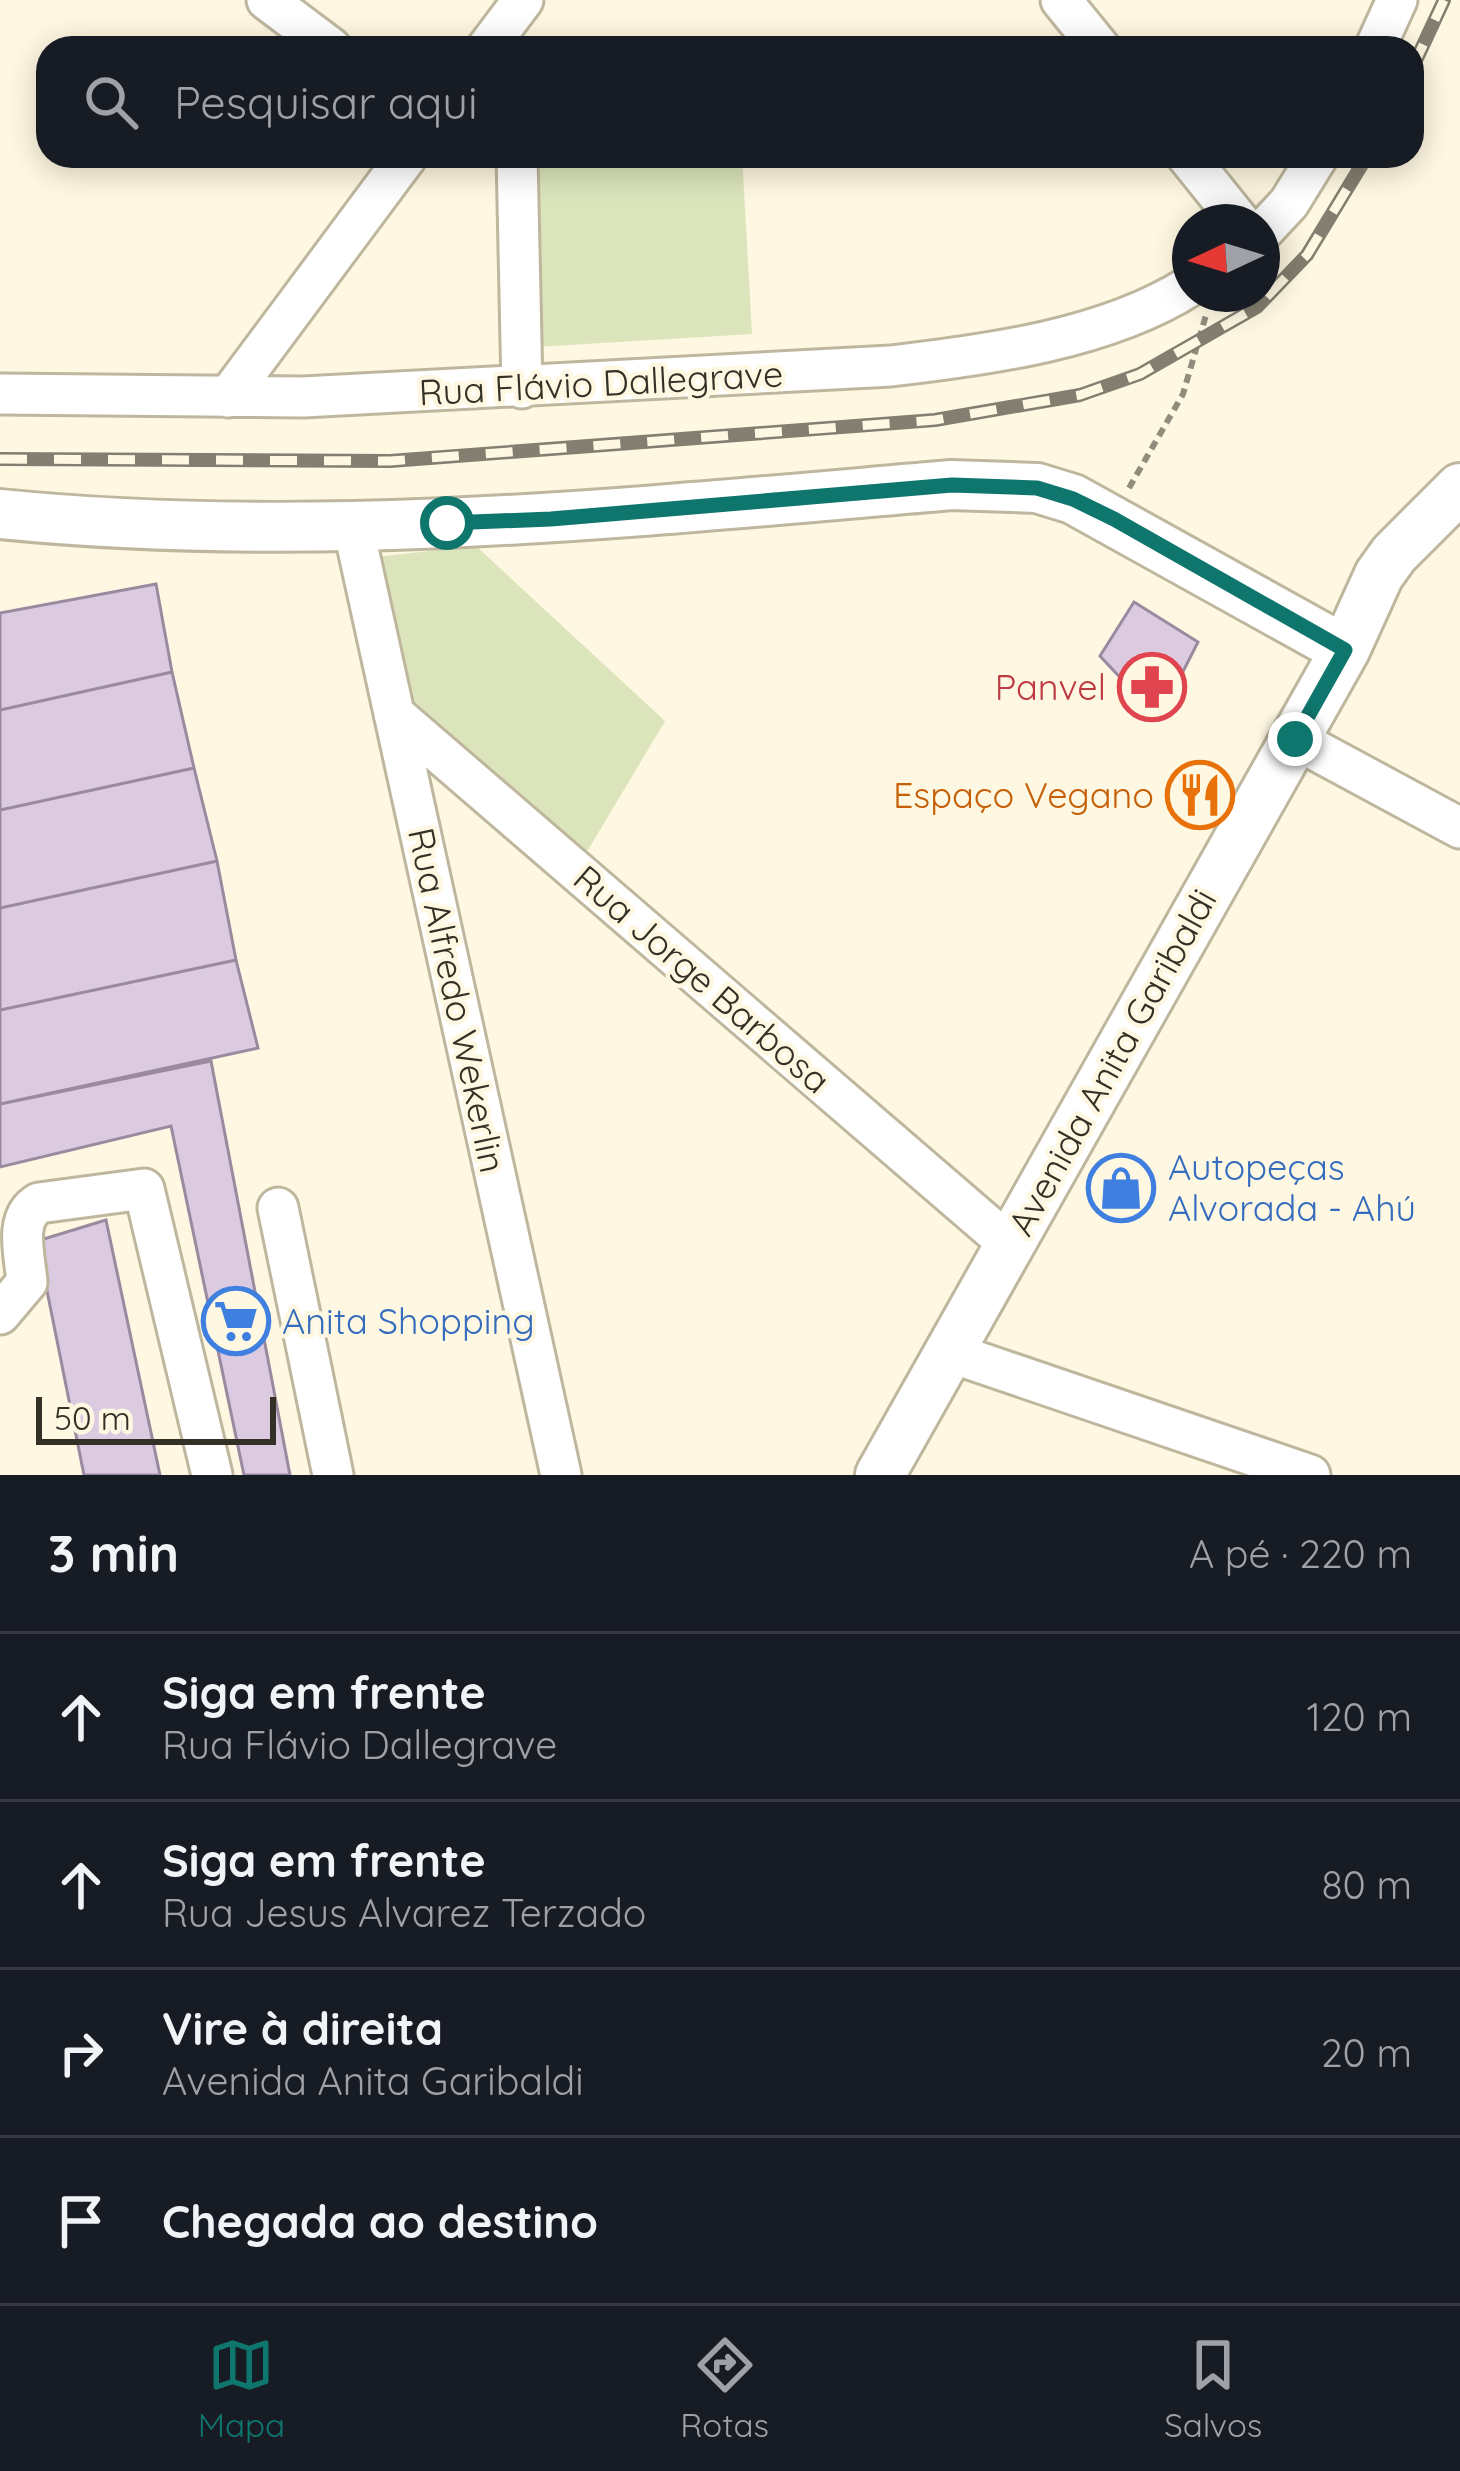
<!DOCTYPE html>
<html lang="pt">
<head>
<meta charset="utf-8">
<style>
	:root { --surface:#171b24; --page:#20242c; --text:#f1f3f6; --muted:#9ea1a6; --line:#363941; --accent:#0f766e }
	body { margin:0; font-family:Quicksand,sans-serif; background:var(--page); color:var(--text) }
	.compass { position:absolute; left:1172px; top:204px; width:108px; height:108px; border-radius:50%; background:var(--surface); box-shadow:0 6px 30px #0003; rotate:266deg }
	.scale { position:absolute; left:36px; bottom:30px; width:240px; box-sizing:border-box; padding-left:12px; border:6px solid #333025; border-top:0; font-size:33px; line-height:42px; white-space:nowrap; color:#333025; -webkit-text-stroke:9px #fef7e1; paint-order:stroke }
	.stop { position:absolute; width:36px; height:36px; margin:-27px; border:9px solid #0f766e; border-radius:50%; background:#fff }
	.stop.end { background:#0f766e; border-color:#fff; box-shadow:0 3px 12px #0008 }
	.list { margin:0; padding:0; list-style:none }
	h2 { display:flex; justify-content:space-between; align-items:center; height:156px; margin:0; padding:0 48px; font-size:51px }
	h2 small { font-size:39px; font-weight:400; color:var(--muted) }
	.list li { display:grid; grid-template-columns:78px 1fr auto; gap:36px; align-items:center; box-sizing:border-box; height:168px; padding:0 48px; border-top:3px solid var(--line) }
	.list b { display:block; font-size:45px; white-space:nowrap }
	.list p { margin:0; font-size:39px; white-space:nowrap; color:var(--muted) }
	.list em { font-size:39px; font-style:normal; color:var(--muted) }
	.icon { flex:none; width:66px; height:66px; fill:none; stroke:currentColor; stroke-width:2; stroke-linecap:round; stroke-linejoin:round }
	.map { position:relative; flex:none; width:1460px; height:1475px; overflow:hidden }
	.search { position:absolute; background:var(--surface); box-shadow:0 6px 30px #0003; left:36px; right:36px; top:36px; height:132px; display:flex; align-items:center; gap:30px; box-sizing:border-box; padding:0 42px; border-radius:36px; color:var(--muted); font-size:45px }
	.sheet { height:828px; background:var(--surface) }
	nav { display:flex; justify-content:space-around; align-items:center; box-sizing:border-box; height:168px; border-top:3px solid var(--line); background:var(--surface); font-size:33px; color:var(--muted) }
	nav a { display:grid; justify-items:center; gap:6px }
	nav .on { color:var(--accent) }
	.map>svg:first-child { display:block }
	.green { fill:#dbe4bb }
	.building { fill:#dccae1; stroke:#9b8a9f; stroke-width:3 }
	.lines { fill:none; stroke-linecap:round; stroke-linejoin:round }
	.minor-casing { stroke:#bfb79d; stroke-width:45 }
	.major-casing { stroke:#bfb79d; stroke-width:54 }
	.path { stroke:#918c7c; stroke-width:6; stroke-dasharray:9 6; stroke-linecap:butt }
	.minor { stroke:#fff; stroke-width:39 }
	.major { stroke:#fff; stroke-width:48 }
	.rail-casing { stroke:#837e6f; stroke-width:14 }
	.rail { stroke:#fef7e1; stroke-width:9; stroke-dasharray:27; stroke-linecap:butt }
	.route { stroke:#0f766e; stroke-width:15 }
	.labels { text-anchor:middle; stroke-width:9; stroke-linejoin:round; paint-order:stroke }
	.street-label { font-size:36px; fill:#333025; stroke:#fef7e1 }
	.health-label { font-size:36px; fill:#be3a42; stroke:#fef7e1; text-anchor:end }
	.food-label { font-size:36px; fill:#c56008; stroke:#fef7e1; text-anchor:end }
	.shop-label { font-size:36px; fill:#366cbe; stroke:#fef7e1; text-anchor:start }
</style>
</head>
<body>
<div class="map">
<svg width="1460" height="1475" viewBox="0 0 1460 1475">
	<rect width="100%" height="100%" fill="#fef7e1"/>
	<path class="green" d="M524 156H742L752 334 535 347Z
		M476 546 665 721 585 855 401 692 375 557Z"/>
	<path class="building" d="M156 584 172 672 0 710V613Z
		M1134 602 1198 642 1159 719 1100 656Z
		M172 672 194 768 0 810V710Z
		M194 768 217 861 0 908V810Z
		M217 861 236 960 0 1010V908Z
		M236 960 258 1048 0 1104V1010Z
		M211 1061 290 1475H244L171 1126 0 1167V1104Z
		M106 1220 160 1475H84L37 1241Z"/>
	<g class="lines">
		<g class="minor-casing">
			<path id="minor" d="M267 0 331 48
				M1061 0 1100 48
				M487 48 523 0
				M1375 48 1397 0
				M517 156 522 388
				M1187 156 1240 222
				M1262 232 1289 203 1318 156
				M0 394 303 397 891 366C987 355 1107 339 1190 286
				M228 397 407 156
				M353 526 561 1475
				M394 714 1009 1244
				M1295 739 1460 828
				M278 1208 333 1475
				M0 1314 27 1282C25 1256 13 1218 39 1203L144 1189 212 1475
				M949 1352 1310 1475"/>
		</g>
		<g class="major-casing">
			<path id="major" d="M0 514C317 546 636 512 951 485L1037 488 1073 499 1345 650
				M880 1475 1345 650 1379 575 1394 554 1460 488"/>
		</g>
		<path class="path" d="M1129 488 1183 394 1206 315"/>
		<use href="#minor" class="minor"/>
		<use href="#major" class="major"/>
		<g class="rail-casing">
			<path id="rail" d="M1412 69 1444 0
				M0 459 390 461 935 420 1080 395 1140 374 1257 307 1307 255 1367 156"/>
		</g>
		<use href="#rail" class="rail"/>
	</g>
	<g class="lines">
		<path class="route" d="M447 523 551 519 952 485 1037 488 1073 499 1114 519 1345 650 1295 739"/>
	</g>
	<defs>
		<g id="pharmacy-ring" transform="scale(3.45)"><circle r="9.5" fill="#fef7e1" stroke="#e0444e" stroke-width="1.5"/><path d="M-2-6h4v4h4v4h-4v4h-4v-4h-4v-4h4Z" fill="#e0444e"/></g>
		<g id="restaurant-ring" transform="scale(3.45)"><circle r="9.5" fill="#fef7e1" stroke="#e8710a" stroke-width="1.5"/><path d="M-5-6h1v4h1v-4h1v4h1v-4h1v5L-1.5 .5V6h-2V.5L-5-1ZM5-6V6H3V1.5H1.5Q1.5-4 5-6Z" fill="#e8710a"/></g>
		<g id="shop-ring" transform="scale(3.45)"><circle r="9.5" fill="#fef7e1" stroke="#3f7fe0" stroke-width="1.5"/><path d="M-5-2.5h2.3a2.7 3.5 0 0 1 5.4 0H5L5.5 6h-11ZM-1.5-2.5h3a1.5 2.3 0 0 0-3 0Z" fill="#3f7fe0"/></g>
		<g id="supermarket-ring" transform="scale(3.45)"><circle r="9.5" fill="#fef7e1" stroke="#3f7fe0" stroke-width="1.5"/><path d="M-6-5.5h2.5l.6 2H6L4.5 2H-2.5L-4.4-4H-6ZM-1.5 3.2a1.3 1.3 0 1 0 .1 0ZM3 3.2a1.3 1.3 0 1 0 .1 0Z" fill="#3f7fe0"/></g>
	</defs>
	<g fill-rule="evenodd">
		<use href="#pharmacy-ring" x="1152" y="687"/>
		<use href="#restaurant-ring" x="1200" y="795"/>
		<use href="#shop-ring" x="1121" y="1188"/>
		<use href="#supermarket-ring" x="236" y="1321"/>
	</g>
	<g class="labels">
		<g class="street-label">
			<text transform="translate(601 383) rotate(-3)" y="13">Rua Flávio Dallegrave</text>
			<text transform="translate(702 979) rotate(41)" y="13">Rua Jorge Barbosa</text>
			<text transform="translate(457 1000) rotate(78)" y="13">Rua Alfredo Wekerlin</text>
			<text transform="translate(1112 1062) rotate(-61)" y="13">Avenida Anita Garibaldi</text>
		</g>
		<g class="health-label">
			<text x="1106" y="700">Panvel</text>
		</g>
		<g class="food-label">
			<text x="1154" y="808">Espaço Vegano</text>
		</g>
		<g class="shop-label">
			<text x="1168" y="1180">Autopeças<tspan x="1168" dy="41">Alvorada - Ahú</tspan></text>
			<text x="282" y="1334">Anita Shopping</text>
		</g>
	</g>
</svg>
<svg class="compass" viewBox="-18 -18 36 36"><path d="M0-13l5 13h-10z" fill="#e53935"/><path d="M0 13l5-13h-10z" fill="#9ea1a6"/></svg>
<div class="scale">50 m</div>
<div class="stop" style="left:447px;top:523px"></div>
<div class="stop end" style="left:1295px;top:739px"></div>
<div class="search"><svg class="icon" aria-label="search" viewBox="0 0 24 24"><circle cx="10" cy="10" r="6"/><path d="M15 15l6 6"/></svg>Pesquisar aqui</div>
</div>
<section class="sheet">
<h2>3 min<small>A pé · 220 m</small></h2>
<ul class="list">
<li><svg class="icon" aria-label="ahead" viewBox="0 0 24 24"><path d="M12 20V5M6 11l6-6 6 6"/></svg><div><b>Siga em frente</b><p>Rua Flávio Dallegrave</p></div><em>120 m</em></li>
<li><svg class="icon" aria-label="ahead" viewBox="0 0 24 24"><path d="M12 20V5M6 11l6-6 6 6"/></svg><div><b>Siga em frente</b><p>Rua Jesus Alvarez Terzado</p></div><em>80 m</em></li>
<li><svg class="icon" aria-label="right" viewBox="0 0 24 24"><path d="M7 20v-9h11M14 6l5 5-5 5"/></svg><div><b>Vire à direita</b><p>Avenida Anita Garibaldi</p></div><em>20 m</em></li>
<li><svg class="icon" aria-label="arrive" viewBox="0 0 24 24"><path d="M6 21V4h12l-3 4 3 4H6"/></svg><div><b>Chegada ao destino</b></div></li>
</ul>
</section>
<nav>
<a class="on"><svg class="icon" aria-label="map" viewBox="0 0 24 24"><path d="M3 6l6-2 6 2 6-2v14l-6 2-6-2-6 2zM9 4v14M15 6v14"/></svg>Mapa</a>
<a><svg class="icon" aria-label="directions" viewBox="0 0 24 24"><path d="M12 3l9 9-9 9-9-9zM9 14v-3h6M13 9l2 2-2 2"/></svg>Rotas</a>
<a><svg class="icon" aria-label="saved" viewBox="0 0 24 24"><path d="M7 4h10v16l-5-4-5 4z"/></svg>Salvos</a>
</nav>
</body>
</html>
